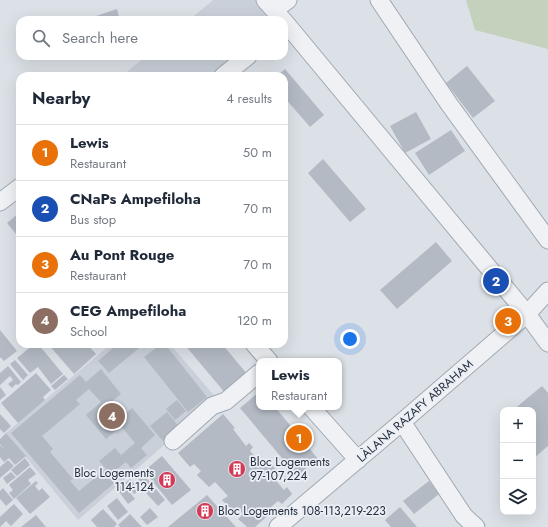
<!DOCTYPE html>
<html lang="en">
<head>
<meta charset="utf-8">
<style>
	:root { --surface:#fff; --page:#f2f2f3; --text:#1f2937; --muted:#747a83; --line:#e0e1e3; --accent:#d23a56 }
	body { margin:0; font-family:Jost,sans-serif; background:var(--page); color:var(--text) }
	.controls { position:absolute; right:12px; bottom:12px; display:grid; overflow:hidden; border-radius:8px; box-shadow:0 4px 16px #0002 }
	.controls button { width:36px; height:36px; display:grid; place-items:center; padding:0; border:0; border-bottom:1px solid var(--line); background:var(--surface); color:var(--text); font:20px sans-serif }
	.you { position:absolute; left:350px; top:339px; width:14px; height:14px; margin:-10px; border:3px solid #fff; border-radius:50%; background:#1a73e8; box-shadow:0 0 0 6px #1a73e833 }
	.badge { display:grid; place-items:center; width:26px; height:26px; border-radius:50%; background:var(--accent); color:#fff; font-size:13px; font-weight:700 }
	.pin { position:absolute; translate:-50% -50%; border:2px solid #fff; box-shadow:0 1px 4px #0006 }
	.popup { position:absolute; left:256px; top:358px; width:86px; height:52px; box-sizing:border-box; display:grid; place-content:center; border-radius:8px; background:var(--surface); filter:drop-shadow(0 1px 3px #0005); font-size:13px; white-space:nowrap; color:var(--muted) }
	.popup b { font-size:15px; color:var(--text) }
	.popup::after { content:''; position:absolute; left:50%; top:100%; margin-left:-8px; border:8px solid transparent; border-top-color:var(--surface) }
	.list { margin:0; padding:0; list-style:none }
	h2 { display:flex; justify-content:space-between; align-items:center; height:52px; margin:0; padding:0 16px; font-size:17px }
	h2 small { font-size:13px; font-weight:400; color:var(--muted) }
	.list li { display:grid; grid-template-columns:26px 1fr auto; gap:12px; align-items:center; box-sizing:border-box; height:56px; padding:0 16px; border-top:1px solid var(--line) }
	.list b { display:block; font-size:15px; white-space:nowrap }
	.list p { margin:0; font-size:13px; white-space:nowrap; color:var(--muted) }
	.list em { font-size:13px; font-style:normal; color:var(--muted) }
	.icon { flex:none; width:22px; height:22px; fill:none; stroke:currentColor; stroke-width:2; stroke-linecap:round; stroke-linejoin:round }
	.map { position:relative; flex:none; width:548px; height:527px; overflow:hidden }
	.search { position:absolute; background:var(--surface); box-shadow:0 4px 16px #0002; left:16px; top:16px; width:272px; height:44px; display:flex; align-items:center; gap:10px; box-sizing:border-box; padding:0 14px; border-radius:12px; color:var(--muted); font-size:15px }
	.panel { position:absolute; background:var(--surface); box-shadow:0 4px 16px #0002; left:16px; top:72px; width:272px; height:276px; border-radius:12px }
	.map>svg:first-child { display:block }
	.built { fill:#cad0d9 }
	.green { fill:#c3d1bd }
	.building { fill:#b3bac4; fill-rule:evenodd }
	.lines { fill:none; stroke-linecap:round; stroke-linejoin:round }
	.minor-casing { stroke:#a1a8b1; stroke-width:19 }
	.minor { stroke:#eff1f5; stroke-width:17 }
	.labels { text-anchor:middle; stroke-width:3.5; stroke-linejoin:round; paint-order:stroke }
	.street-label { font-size:12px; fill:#252f3e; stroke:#ebeff5 }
	.poi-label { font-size:12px; fill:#252f3e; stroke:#ebeff5; text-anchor:start }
</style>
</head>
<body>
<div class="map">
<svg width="548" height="527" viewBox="0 0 548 527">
	<rect width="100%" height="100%" fill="#dce1e7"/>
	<path class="built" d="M213 0H259L277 20H189Z
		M146 56H243L217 76H122Z
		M111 344H170L217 399 78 520 6 433Z"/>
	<path class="green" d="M466 0H548V49L475 30Z"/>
	<path class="building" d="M117 9 120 20H84Z
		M467 66 495 101 473 118 446 83Z
		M285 69 324 115 310 127 284 97V76H277Z
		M416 112 431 139 405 153 390 126Z
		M451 130 465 151 429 175 415 153Z
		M323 159 366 209 350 222 308 173Z
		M20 212V239L7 223Z
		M436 242 452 261 397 309 380 290Z
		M0 330 17 351 4 361 0 357Z
		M34 344H38L63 374 51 384 38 367 30 373 17 358Z
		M48 344H87L96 354 74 374Z
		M118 344H144L109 373 98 361Z
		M161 344H165L207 397 188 412 144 357Z
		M184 344H222L248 375 226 394Z
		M15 360 28 375 23 380 10 364Z
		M8 366 21 382 18 385 16 384 12 388 8 384 13 380 10 376 0 385V373Z
		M101 369 121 394 106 406 118 420 132 408 155 435 141 448 147 455 131 468 126 462 112 473 118 480 79 513 11 433 80 375 86 382ZM89 389 101 402 86 415 106 439 121 426 135 443 121 455 115 448 99 461 106 469 79 491 70 481 73 479 50 452 53 449 42 436 80 404 76 400Z
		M36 373 51 390 43 397 45 400 18 423 1 403Z
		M64 375 68 379 55 390 51 386Z
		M542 386 548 393V446L534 458 533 456V410H513Z
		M0 387 6 395 0 400Z
		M259 392V407H275L318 459 297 476 240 408Z
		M177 400 186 411 175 420 166 409Z
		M167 412 180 428 163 441 150 426Z
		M0 414 11 426 4 433 0 429Z
		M223 414 235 428 233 429 246 446 249 443 253 447 250 451 262 464 268 460 277 471 272 476 284 490 287 487 292 494 282 504 278 501 271 507 274 510 255 527H247L245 525 238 519 243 514 237 507 233 511 222 500 228 496 215 482 209 487 197 475 201 471 194 464 190 467 178 453Z
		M6 433 26 456 15 465 9 458 4 462 0 457V445L5 450 0 444V439Z
		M162 456 191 490 172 505 144 471Z
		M25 458 30 465 17 476 11 470Z
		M8 460 14 466 0 478V467Z
		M30 467 36 474 28 480 31 484 14 499 9 493 13 490 9 485Z
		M11 472 16 477 7 484 3 478Z
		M144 475 165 500 158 506 136 482Z
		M130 479 140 490 134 494 125 483Z
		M36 481 38 483 35 486 39 491 42 488 50 497 30 514 16 498Z
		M429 481 439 494 414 514 403 501Z
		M123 484 135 499 128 504 117 489Z
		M3 488 13 500 6 506 0 499V491Z
		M207 495 236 527H168Z
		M117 498 128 512 118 520 107 506Z
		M14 504 23 514 11 526 6 521 0 527V517Z
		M400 507 417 527H391L385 520Z
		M150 508 158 517 147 525 140 517Z
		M103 509 117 524 114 527H97L91 520Z
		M130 514 142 527H120L118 525Z
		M36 515 46 527H21Z"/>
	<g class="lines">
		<g class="minor-casing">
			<path id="minor" d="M265 0 283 20
				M379 0 449 104 548 240
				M274 10 288 0
				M284 21 527 314 548 343
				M223 76 248 56
				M0 202 20 187
				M254 344 269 361
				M311 407 358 460
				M402 422 464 516 476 527
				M173 441 212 406 226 401 259 373
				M278 527 402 422 527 314 548 291"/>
		</g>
		<use href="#minor" class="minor"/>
	</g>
	<defs>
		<g id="building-disc" transform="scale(0.9)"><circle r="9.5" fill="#d23a56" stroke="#ebeff5"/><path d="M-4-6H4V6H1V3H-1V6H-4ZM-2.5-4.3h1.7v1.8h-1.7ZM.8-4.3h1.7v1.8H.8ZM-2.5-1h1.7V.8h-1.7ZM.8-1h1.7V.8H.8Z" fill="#fff"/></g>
	</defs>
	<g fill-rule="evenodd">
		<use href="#building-disc" x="237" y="469"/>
		<use href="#building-disc" x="167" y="480"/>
		<use href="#building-disc" x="205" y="511"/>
	</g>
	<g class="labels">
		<g class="street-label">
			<text transform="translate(415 411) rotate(-41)" y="4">LÀLANA RAZAFY ABRAHAM</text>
		</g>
		<g class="poi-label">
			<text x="250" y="466">Bloc Logements<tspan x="250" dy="14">97-107,224</tspan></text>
			<text x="154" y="477" text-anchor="end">Bloc Logements<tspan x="154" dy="14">114-124</tspan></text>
			<text x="218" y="515">Bloc Logements 108-113,219-223</text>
		</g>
	</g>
</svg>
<div class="controls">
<button>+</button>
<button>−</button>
<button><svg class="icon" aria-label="layers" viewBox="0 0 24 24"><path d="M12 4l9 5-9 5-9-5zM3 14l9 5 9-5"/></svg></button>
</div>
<div class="you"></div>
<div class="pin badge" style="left:299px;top:438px;background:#e8710a">1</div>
<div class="popup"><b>Lewis</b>Restaurant</div>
<div class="pin badge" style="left:496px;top:281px;background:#1a4fb4">2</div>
<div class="pin badge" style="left:508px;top:321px;background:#e8710a">3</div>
<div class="pin badge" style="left:112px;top:416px;background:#8d6e63">4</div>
<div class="search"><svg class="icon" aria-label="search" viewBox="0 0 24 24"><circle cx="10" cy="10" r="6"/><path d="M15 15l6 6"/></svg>Search here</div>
<section class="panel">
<h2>Nearby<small>4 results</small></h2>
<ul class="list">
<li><span class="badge" style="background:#e8710a">1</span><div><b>Lewis</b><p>Restaurant</p></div><em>50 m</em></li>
<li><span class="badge" style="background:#1a4fb4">2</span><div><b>CNaPs Ampefiloha</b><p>Bus stop</p></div><em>70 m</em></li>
<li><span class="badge" style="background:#e8710a">3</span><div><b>Au Pont Rouge</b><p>Restaurant</p></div><em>70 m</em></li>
<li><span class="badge" style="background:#8d6e63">4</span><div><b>CEG Ampefiloha</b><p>School</p></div><em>120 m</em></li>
</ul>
</section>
</div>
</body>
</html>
